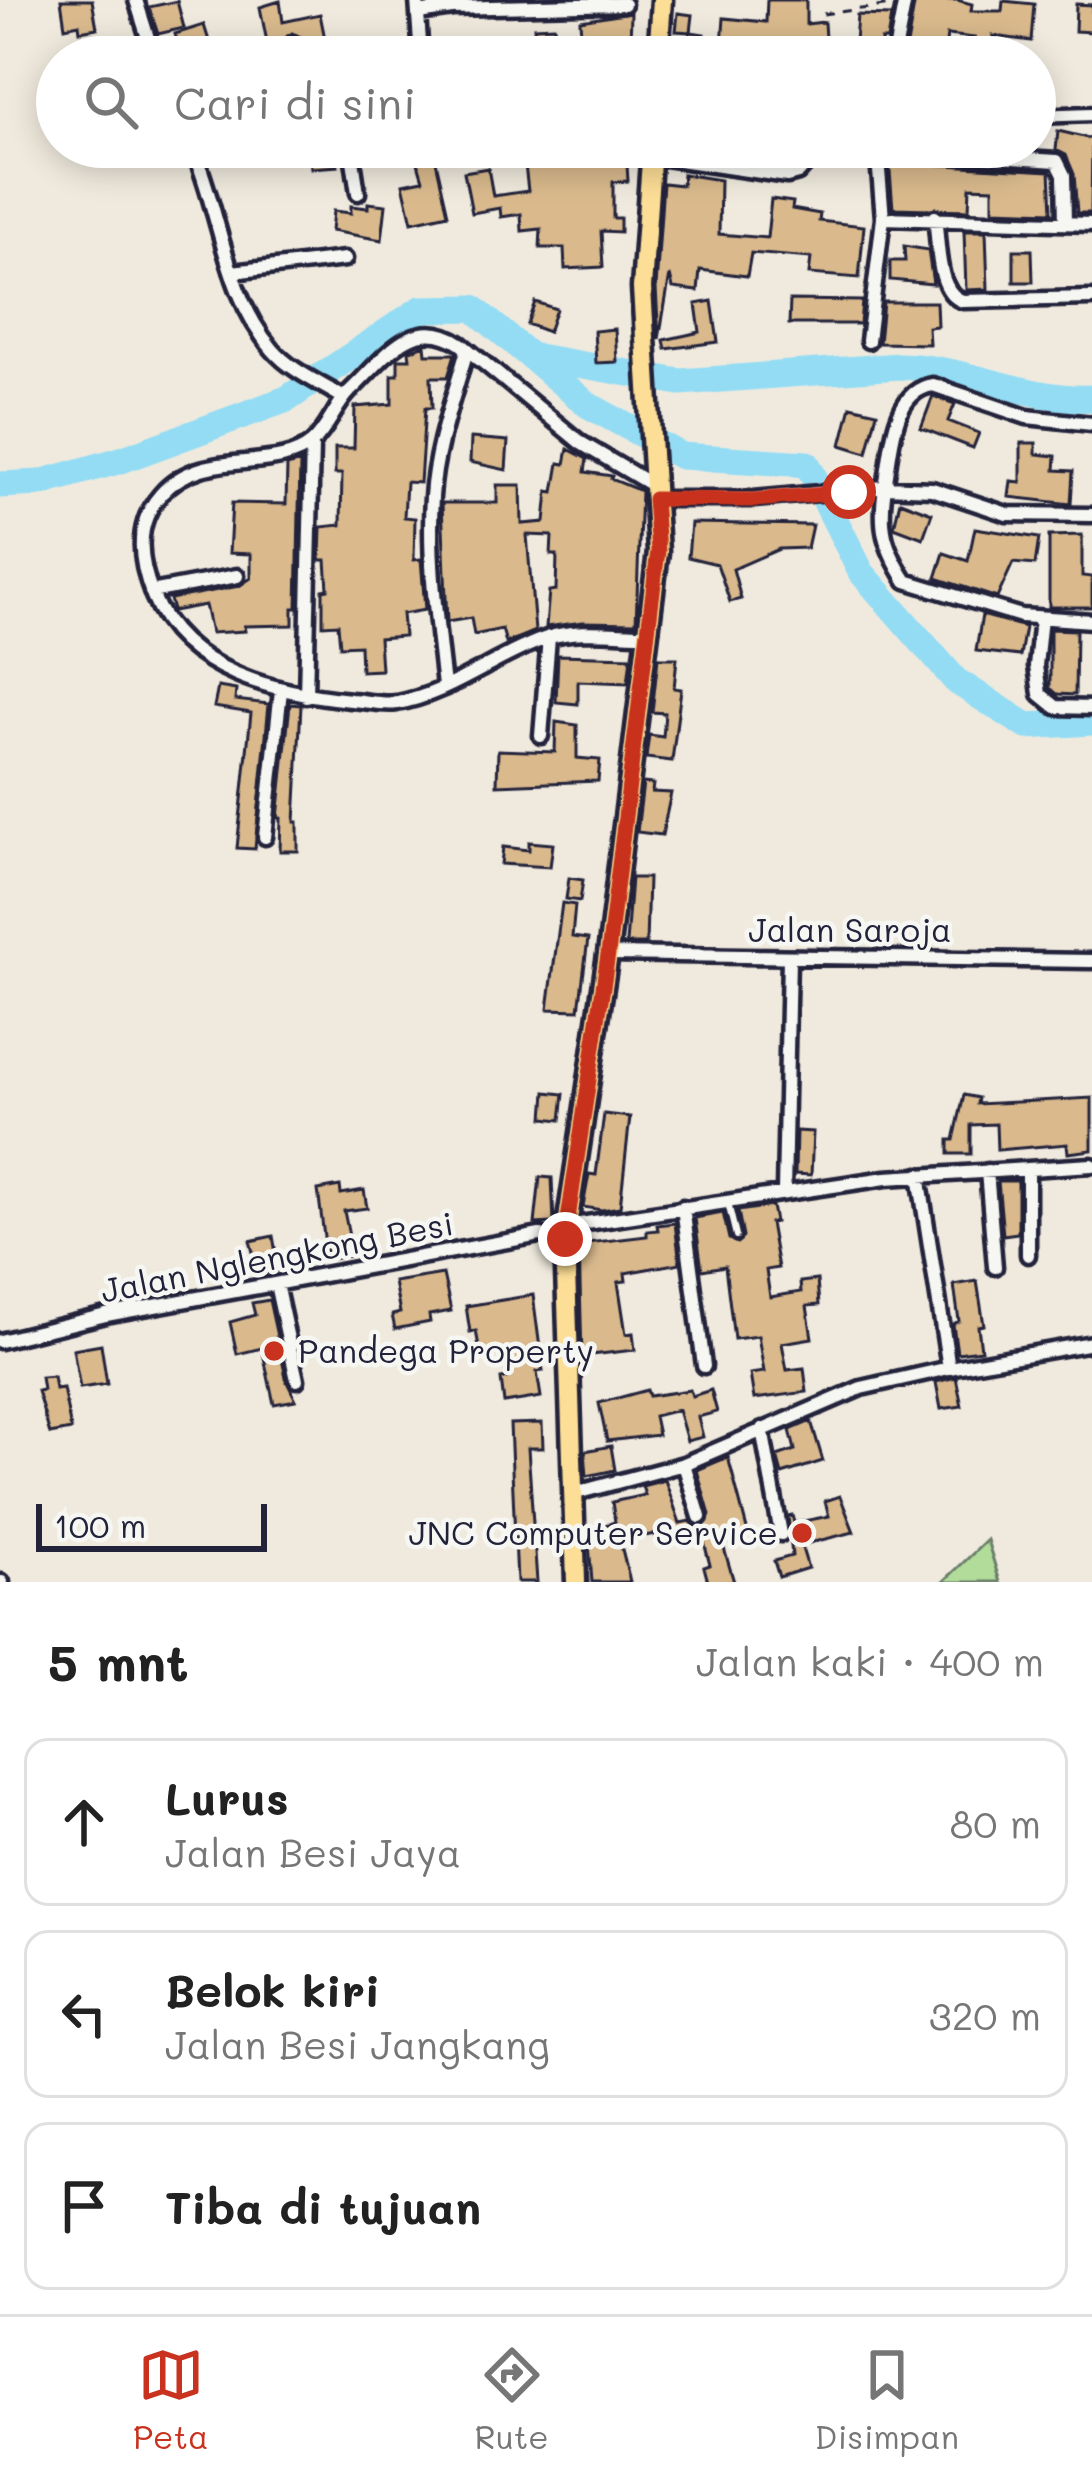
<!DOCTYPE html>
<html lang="id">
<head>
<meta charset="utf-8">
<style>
	:root { --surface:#fff; --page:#f6f6f6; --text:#222; --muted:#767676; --line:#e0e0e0; --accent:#c8321e }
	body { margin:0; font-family:Mali,sans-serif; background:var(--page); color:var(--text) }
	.scale { position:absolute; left:36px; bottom:30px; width:231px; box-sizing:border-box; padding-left:12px; border:6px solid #22223b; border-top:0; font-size:33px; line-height:42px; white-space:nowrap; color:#22223b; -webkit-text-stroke:9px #f6f6f2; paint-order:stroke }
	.stop { position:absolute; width:36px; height:36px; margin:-27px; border:9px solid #c8321e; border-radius:50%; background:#fff }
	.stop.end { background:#c8321e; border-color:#fff; box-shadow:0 3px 12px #0008 }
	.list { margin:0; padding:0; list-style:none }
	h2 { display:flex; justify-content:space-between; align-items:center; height:156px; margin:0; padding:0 48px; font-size:51px }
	h2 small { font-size:39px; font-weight:400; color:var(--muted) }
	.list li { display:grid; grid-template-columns:78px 1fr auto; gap:36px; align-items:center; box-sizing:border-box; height:168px; margin:0 24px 24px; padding:0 24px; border:3px solid var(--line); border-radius:24px }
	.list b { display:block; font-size:45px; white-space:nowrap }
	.list p { margin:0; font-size:39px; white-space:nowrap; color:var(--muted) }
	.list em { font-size:39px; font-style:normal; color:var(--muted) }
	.icon { flex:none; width:66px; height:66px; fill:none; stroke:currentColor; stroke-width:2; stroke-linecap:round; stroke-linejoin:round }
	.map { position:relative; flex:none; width:1092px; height:1582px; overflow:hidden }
	.search { position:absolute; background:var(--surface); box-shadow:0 6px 30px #0003; left:36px; right:36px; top:36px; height:132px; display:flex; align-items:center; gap:30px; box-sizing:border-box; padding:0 42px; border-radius:66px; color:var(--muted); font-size:45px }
	.sheet { height:732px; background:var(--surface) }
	nav { display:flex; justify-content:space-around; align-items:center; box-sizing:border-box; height:168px; border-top:3px solid var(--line); background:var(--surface); font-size:33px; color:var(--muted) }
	nav a { display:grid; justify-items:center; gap:6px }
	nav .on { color:var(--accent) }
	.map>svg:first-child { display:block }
	.green { fill:#b2dc9a; stroke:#6a7f6a; stroke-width:3 }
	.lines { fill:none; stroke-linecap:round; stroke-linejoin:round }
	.river { stroke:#93dcf4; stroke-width:27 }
	.building { fill:#daba8d; stroke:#22223b; stroke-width:3 }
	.service-casing { stroke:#22223b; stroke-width:15 }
	.minor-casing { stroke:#22223b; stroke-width:21 }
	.primary-casing { stroke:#22223b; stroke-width:27 }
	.path { stroke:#22223b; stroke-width:3; stroke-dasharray:9 9; stroke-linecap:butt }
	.service { stroke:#f6f6f2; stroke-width:6 }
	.minor { stroke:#f6f6f2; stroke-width:12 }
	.primary { stroke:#fdde96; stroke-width:18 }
	.route { stroke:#c8321e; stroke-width:15 }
	.poi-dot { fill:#c8321e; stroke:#f6f6f2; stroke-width:4.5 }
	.labels { text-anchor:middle; stroke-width:9; stroke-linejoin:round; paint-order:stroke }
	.street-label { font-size:33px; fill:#22223b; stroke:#f6f6f2 }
	.poi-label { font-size:33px; fill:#22223b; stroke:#f6f6f2; text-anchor:start }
</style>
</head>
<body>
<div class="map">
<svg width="1092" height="1582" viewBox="0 0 1092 1582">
	<rect width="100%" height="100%" fill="#f0eade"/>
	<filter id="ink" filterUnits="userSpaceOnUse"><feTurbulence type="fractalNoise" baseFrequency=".00833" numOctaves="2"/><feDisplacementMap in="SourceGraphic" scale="24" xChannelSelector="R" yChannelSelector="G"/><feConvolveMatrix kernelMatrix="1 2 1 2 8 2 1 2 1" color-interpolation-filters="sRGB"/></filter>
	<g filter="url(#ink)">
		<path class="green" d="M987 1540 1000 1582H943Z"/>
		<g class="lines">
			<path class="river" d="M532 356 680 382 899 366C964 367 1027 401 1092 398
				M0 485 40 483 121 460 287 399 421 309 473 308 588 405 681 456 807 464 819 487
				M826 502 861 572 956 681 1027 726 1092 722"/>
		</g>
		<path class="building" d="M61 0H92L97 28 80 31 79 24 65 27Z
			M767 0H806V24L824 22 825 39 855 42 857 15 891 16 887 40H881L880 57H806V47L722 45 724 18 766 22Z
			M915 0H957L972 4 971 11H1002L1003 1 1034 4 1031 41 993 36V52H975V38L947 35 944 57H905Z
			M177 1 184 28 158 34 149 7Z
			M280 1 283 22 320 14 328 54 306 57 301 37 292 33 283 41 285 57H270L260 7Z
			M1076 4 1092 5V32L1075 31Z
			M631 12 630 45H604V48L582 50 580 20Z
			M678 13 693 15 691 32 704 34 702 57H688L690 32 676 31Z
			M204 25 214 57H182L175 34Z
			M554 26 556 53 536 55 534 27Z
			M1058 131 1092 139 1091 213H1077L1074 174 1066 155 1056 150Z
			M309 147H336L338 166 311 168Z
			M888 147 929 152V164L1050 171 1052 212 993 210V188L970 187 969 210 893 208Z
			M433 148 448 214 412 222 403 184 423 180 415 153Z
			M559 161 627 165 628 181 613 182V218H620V232L601 231 603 267 565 269 564 248H540L541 229 522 231 521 214 501 217 500 208 472 213 464 172 488 168 493 196 528 191 525 165Z
			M683 174 720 180 719 234 767 238 771 199 793 202 792 209 820 214 819 221 864 226 859 278 809 274 811 258 751 253 747 276 700 270 698 291 673 288 670 275 659 339 656 288 663 183 682 185Z
			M368 203 386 205 382 240 331 231 333 211 351 213V206L368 208Z
			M964 231H986L988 289 966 290Z
			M904 246 928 250 933 284 890 280V261H905Z
			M1014 250H1032L1033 282H1014Z
			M790 300 862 301 860 324H789Z
			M712 301 718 342 666 349 664 340 700 332 696 304Z
			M535 302 556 309 548 332 527 324Z
			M883 302H936L937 326 928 327 929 344 879 343Z
			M615 329 617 362 596 363 594 331Z
			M425 345 426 354H455L448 377H431L432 408H425L420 483 406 482 404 517 415 518 414 560 421 559 425 610 402 614 404 636 379 638 381 670 361 671 360 645 340 646 338 624 323 625V590L328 589 326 560H320L321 527 341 525 342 474H335V448H354L355 407 392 404V375H398V359H410L409 351Z
			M933 396 955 404 948 421 979 433 973 448 921 428Z
			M851 406 877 412 867 453 841 445Z
			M471 438 508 441 506 470 470 462Z
			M1021 443H1036V454L1056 456 1055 470 1073 471 1071 504 1009 497 1011 481 1021 482Z
			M568 449 587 459 585 472 612 476 611 479 641 491 636 623 583 622 546 627 549 591 556 590 557 555H551L552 536 527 535 535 631 506 643 502 629 474 635 471 618 447 622 442 503H497V485H521L522 524 545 522 548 491 554 492 559 463 565 464Z
			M300 462 297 608H293V625L244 626 245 631 211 633 205 605 173 611 170 599 239 586 251 578V554L229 553 232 503 286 504 287 466Z
			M900 501 932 513 923 538 894 527Z
			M691 523 812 525 807 548 779 549 733 569 741 599 730 602 717 564 688 557Z
			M975 528 1039 538 1035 565 1013 563 997 598 936 578 944 553 968 561Z
			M1082 535V576L1092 577V607H1049V536Z
			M982 615 1025 627 1020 656 976 651Z
			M1050 629 1076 630 1075 695 1057 694 1050 688Z
			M558 655 631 657 628 683 578 681V704L556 702Z
			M658 658H677L674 688 681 689 672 761 646 758 649 735 663 737 665 713 652 712Z
			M218 687 236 690 235 700 269 704 255 849 237 848 251 713 214 707Z
			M290 704 301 705 295 822H298V851H280L281 818H278Z
			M556 722 577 725V758L600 760 598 781 497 785 498 750 555 752Z
			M643 783 653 784 652 792 671 793 662 835 637 832Z
			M529 842 553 844 550 867 501 864 503 847 529 850Z
			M569 878 583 880 580 901 566 899Z
			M631 878H648L646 944H626Z
			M562 903 575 905 572 937 588 939 579 1010 548 1009Z
			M546 1092 564 1094 561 1120 544 1118Z
			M964 1095 978 1098 977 1104 1092 1098V1150L1068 1153 1067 1144 997 1150 996 1124 971 1125V1154H949V1140H954Z
			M604 1114 630 1117 620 1207 602 1210 583 1207 589 1174 596 1175Z
			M796 1131 813 1132 811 1175 795 1174Z
			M540 1177 552 1178 554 1223 535 1224Z
			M998 1181H1018V1233L1003 1235Z
			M340 1186 341 1194 364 1190 367 1208 344 1211 353 1255 327 1260 318 1190Z
			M772 1206 775 1222 770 1223 778 1268 766 1270 770 1297 801 1292 800 1282 817 1280 819 1305 807 1306 812 1338 782 1343 787 1370 804 1368 807 1392 754 1399 750 1374 764 1372 758 1336 734 1339 725 1266 702 1270 695 1218 723 1213 729 1239 737 1243 743 1237 738 1211Z
			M675 1223 680 1263 625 1273 626 1281 618 1282 626 1334 633 1333 635 1350 582 1356 579 1244 647 1236V1231L658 1230 657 1225Z
			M273 1236 279 1270 259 1275 250 1241Z
			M443 1274 451 1311 429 1315 430 1322 395 1329 392 1315 400 1313 394 1282Z
			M977 1281 984 1325 978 1326 981 1350 957 1353 953 1324 959 1321 954 1285Z
			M533 1295 543 1371 537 1372 541 1397 504 1403 501 1379 507 1378 504 1353 481 1357 476 1331 470 1332 466 1306Z
			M269 1300 287 1382 296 1400 274 1404 262 1348 237 1354 230 1322 255 1315 252 1303Z
			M101 1344 107 1384 80 1388 73 1349Z
			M53 1376 55 1389 63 1388 71 1430 50 1434 37 1391 43 1390 41 1377Z
			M956 1377 962 1406 941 1409 936 1382Z
			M647 1390 649 1396 690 1390 692 1396 711 1390 717 1412 698 1417 703 1437 687 1441 678 1410 654 1416 658 1435 607 1441 599 1403Z
			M811 1421 823 1461 782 1474 777 1456 795 1450 790 1430Z
			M542 1423 543 1448H528L537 1582H517L510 1424Z
			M611 1446 615 1470 587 1476 585 1451Z
			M728 1457 748 1533 728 1538 729 1543 723 1545 734 1582H708L704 1567 710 1565 704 1542 699 1543 696 1533 657 1543 655 1534 620 1541 630 1582H592L588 1530 615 1522 612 1502 645 1495 642 1486 665 1480 680 1523 690 1521 697 1527H704L710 1515 697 1470Z
			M840 1496 854 1532 801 1545 808 1568 779 1577 774 1561 792 1556 788 1516 792 1515 794 1523 829 1516 825 1501Z"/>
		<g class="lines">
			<g class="service-casing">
				<path id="service" d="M728 1203 736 1236"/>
			</g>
			<g class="minor-casing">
				<path id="minor" d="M136 0 154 57
					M417 0 421 57
					M418 13 452 8 624 4
					M293 43 296 57
					M894 57 905 0
					M1035 116 1092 114
					M192 147C221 213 224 293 273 350 291 371 320 383 344 398
					M351 147 358 193
					M502 147 652 156 787 176 798 173 818 151 875 158
					M944 147 951 154 1057 161 1064 175 1065 223
					M935 217C939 242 936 293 963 301L1092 298
					M883 218 1092 224
					M232 272 345 259
					M868 341 883 218 877 147
					M654 499H754L885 487C892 452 891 391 933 385L1027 417 1092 424
					M1092 515 1007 514 932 489 885 487C879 528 884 546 906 581L1021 616 1092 621
					M151 592 237 576
					M1041 618 1036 666 1040 694 1056 707 1092 708
					M647 634C616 634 577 628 547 638 496 655 450 694 397 703 383 705 366 701 351 700 277 693 184 672 153 596 139 561 134 524 161 494 203 446 274 475 312 443 328 429 335 406 350 391 384 359 413 312 461 344L581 443 652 485
					M444 686C437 623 428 560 432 497 435 447 454 397 467 350
					M306 696 312 444
					M541 736 549 637
					M265 837 281 690
					M608 954 1092 961
					M987 1171 995 1267
					M1028 1171V1255
					M919 1175 949 1368
					M784 1191 789 958
					M683 1207 704 1366
					M567 1226 886 1178 1092 1165
					M276 1284 297 1380
					M0 1341 106 1315 540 1235 565 1239
					M762 1429 781 1534
					M684 1464 700 1517
					M572 1494 684 1464 861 1388 949 1368 1092 1343
					M0 1582H2"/>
			</g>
			<g class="primary-casing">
				<path id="primary" d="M658 57 662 0
					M576 1582 565 1239 608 954 658 552 642 288 652 147"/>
			</g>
			<path class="path" d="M823 14 892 5"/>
			<use href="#service" class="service"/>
			<use href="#minor" class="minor"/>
			<use href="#primary" class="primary"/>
		</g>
	</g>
	<g class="lines" filter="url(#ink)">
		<path class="route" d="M565 1239 608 954 658 551 654 499 754 500 849 492"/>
	</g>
	<g class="poi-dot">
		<circle cx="274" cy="1351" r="12"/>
		<circle cx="802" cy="1533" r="12"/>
	</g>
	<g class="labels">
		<g class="street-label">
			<text x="850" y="942">Jalan Saroja</text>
			<text transform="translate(277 1257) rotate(-11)" y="12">Jalan Nglengkong Besi</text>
		</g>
		<g class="poi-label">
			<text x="298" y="1363">Pandega Property</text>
			<text x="778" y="1545" text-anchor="end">JNC Computer Service</text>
		</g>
	</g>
</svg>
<div class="scale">100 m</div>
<div class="stop" style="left:849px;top:492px"></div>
<div class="stop end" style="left:565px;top:1239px"></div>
<div class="search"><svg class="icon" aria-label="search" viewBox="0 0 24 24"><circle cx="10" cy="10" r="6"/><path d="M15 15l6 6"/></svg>Cari di sini</div>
</div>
<section class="sheet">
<h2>5 mnt<small>Jalan kaki · 400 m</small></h2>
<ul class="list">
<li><svg class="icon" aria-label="ahead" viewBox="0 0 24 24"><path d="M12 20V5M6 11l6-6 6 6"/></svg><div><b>Lurus</b><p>Jalan Besi Jaya</p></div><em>80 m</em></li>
<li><svg class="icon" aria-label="left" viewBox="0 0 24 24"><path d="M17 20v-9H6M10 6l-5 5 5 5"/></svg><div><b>Belok kiri</b><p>Jalan Besi Jangkang</p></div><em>320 m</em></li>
<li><svg class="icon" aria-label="arrive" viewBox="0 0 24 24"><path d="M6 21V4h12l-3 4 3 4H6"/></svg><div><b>Tiba di tujuan</b></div></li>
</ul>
</section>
<nav>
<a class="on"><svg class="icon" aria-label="map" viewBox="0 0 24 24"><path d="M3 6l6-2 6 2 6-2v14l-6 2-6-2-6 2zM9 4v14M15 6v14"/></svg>Peta</a>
<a><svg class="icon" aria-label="directions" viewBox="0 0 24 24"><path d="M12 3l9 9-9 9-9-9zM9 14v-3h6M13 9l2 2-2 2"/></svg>Rute</a>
<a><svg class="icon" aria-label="saved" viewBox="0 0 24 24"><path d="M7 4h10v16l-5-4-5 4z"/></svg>Disimpan</a>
</nav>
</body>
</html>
